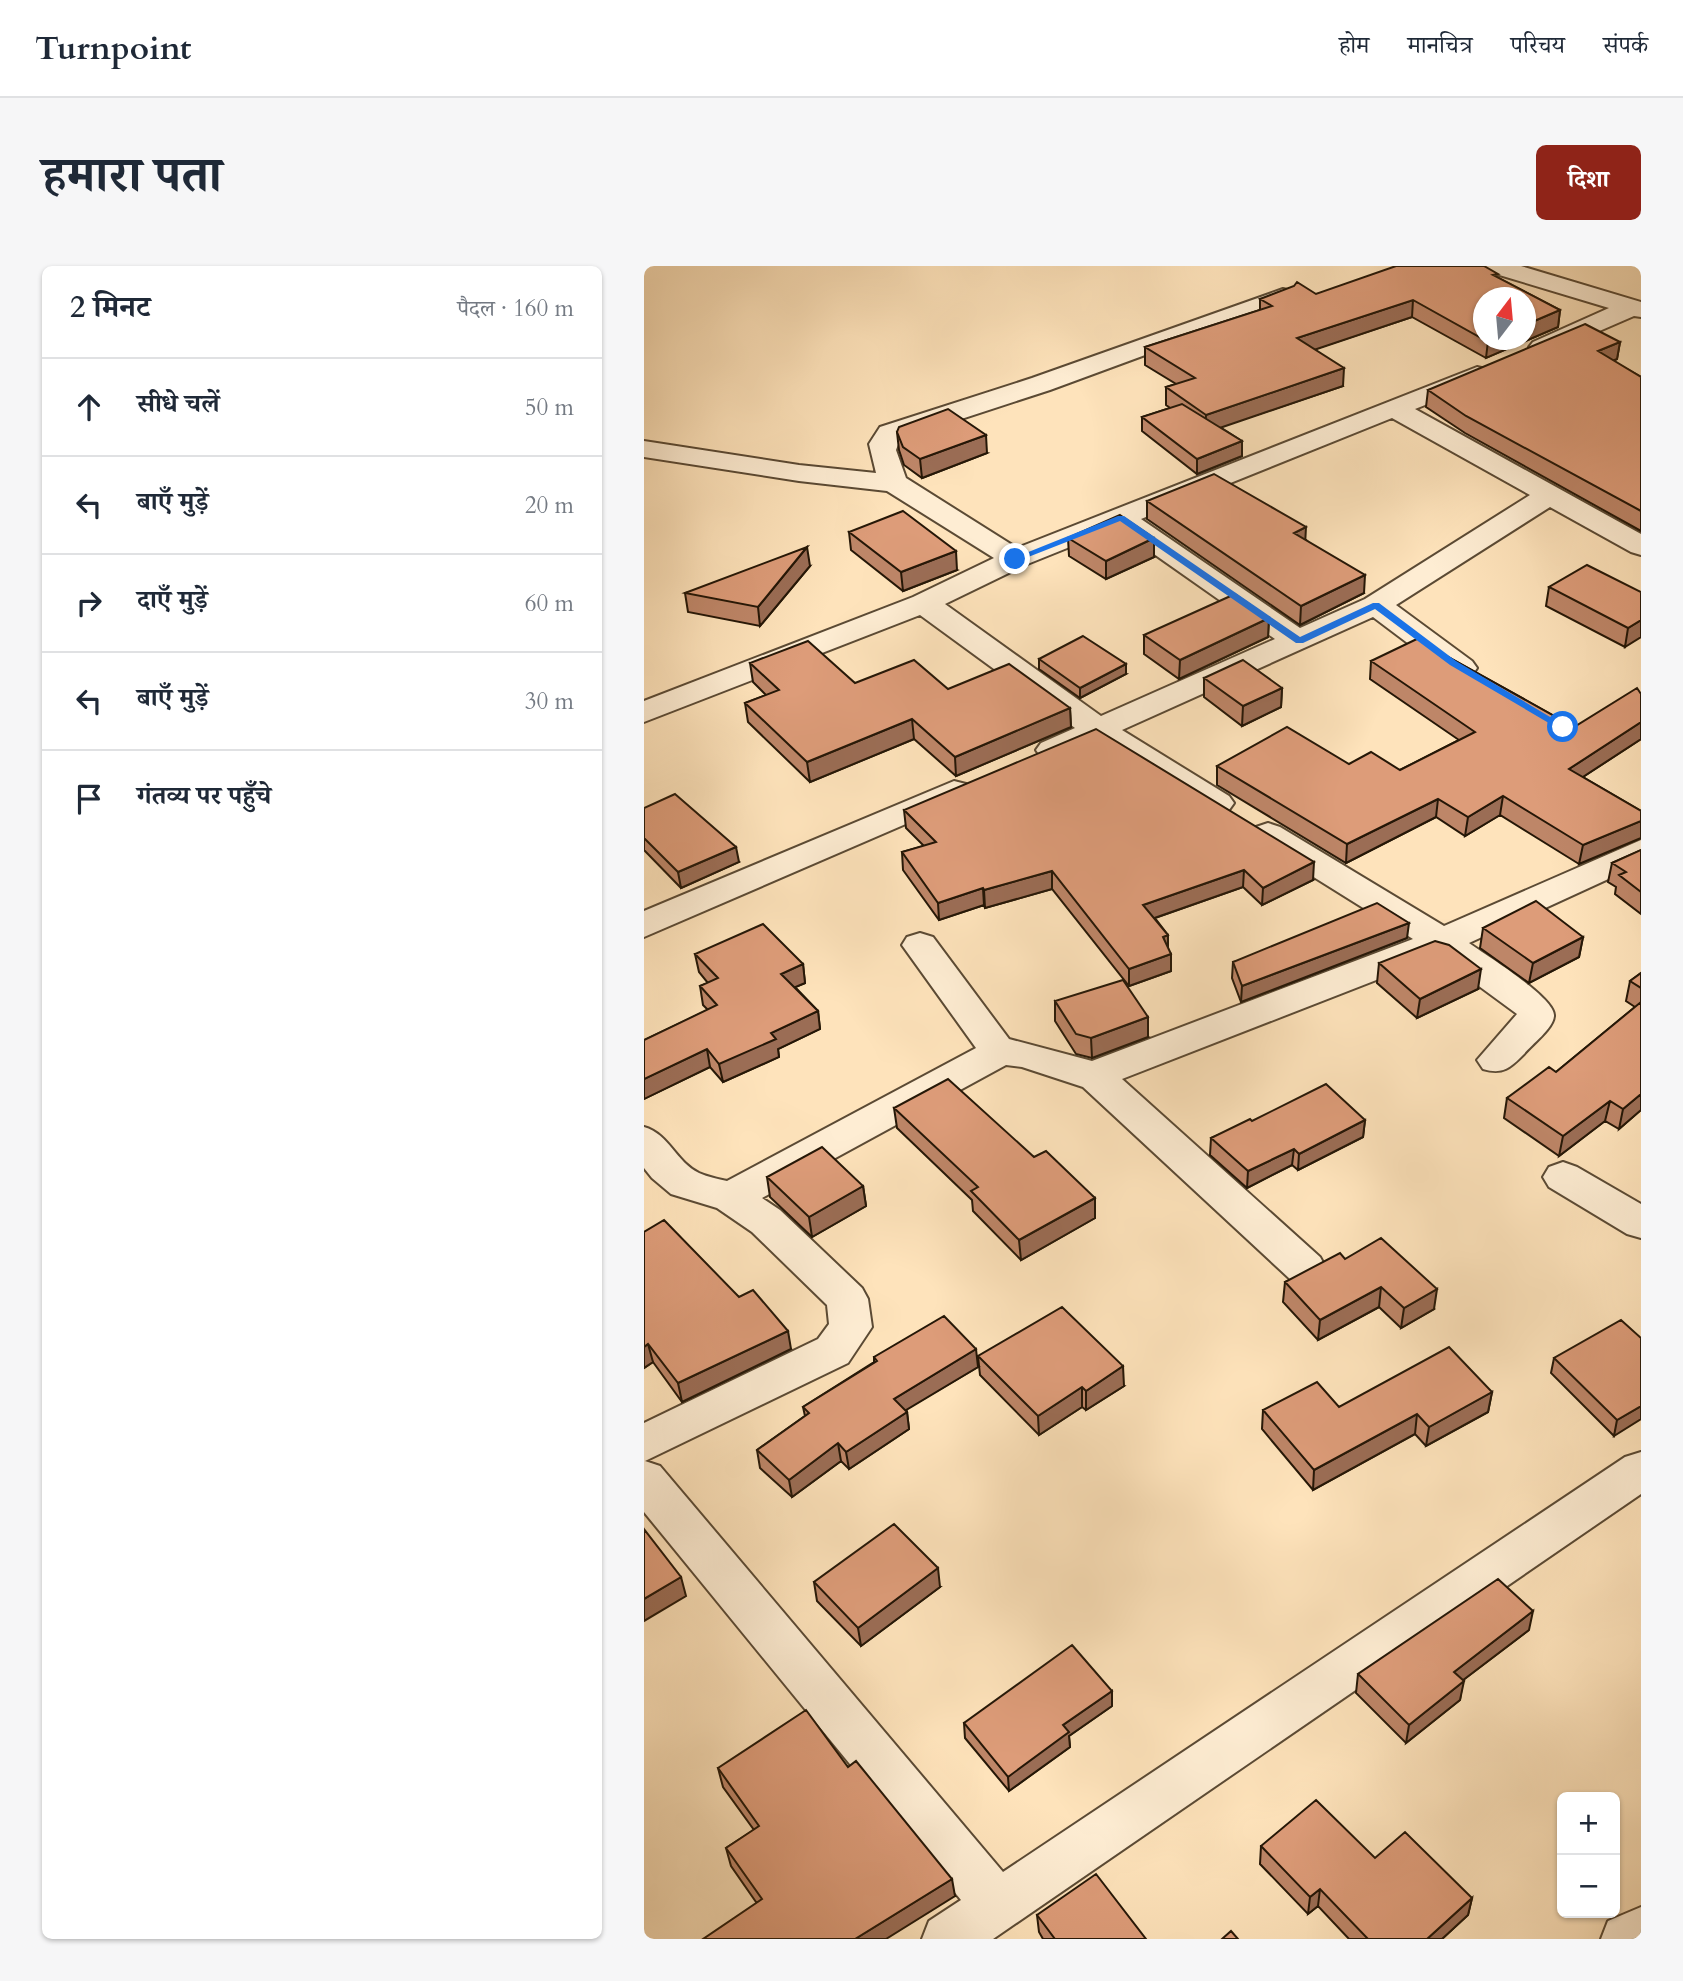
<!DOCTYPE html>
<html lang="hi">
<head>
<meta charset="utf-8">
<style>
	:root { --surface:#fff; --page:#f6f6f7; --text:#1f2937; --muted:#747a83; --line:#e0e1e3; --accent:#8f2418 }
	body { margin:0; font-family:Cardo,"Noto Serif Devanagari",serif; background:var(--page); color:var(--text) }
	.controls { position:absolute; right:21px; bottom:21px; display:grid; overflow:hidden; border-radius:10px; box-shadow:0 2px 5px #0004 }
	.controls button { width:63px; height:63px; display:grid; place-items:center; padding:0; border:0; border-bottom:2px solid var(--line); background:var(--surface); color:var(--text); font:35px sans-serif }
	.compass { position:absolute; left:829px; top:21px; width:63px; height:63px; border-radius:50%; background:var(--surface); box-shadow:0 2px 5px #0004; rotate:16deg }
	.stop { position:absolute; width:21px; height:21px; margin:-16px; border:5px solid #1a73e8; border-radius:50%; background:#fff }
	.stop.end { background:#1a73e8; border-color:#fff; box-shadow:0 2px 7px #0008 }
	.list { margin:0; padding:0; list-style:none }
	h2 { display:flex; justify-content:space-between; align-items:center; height:91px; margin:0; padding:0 28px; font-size:30px }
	h2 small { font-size:23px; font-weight:400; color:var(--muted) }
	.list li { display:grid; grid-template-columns:46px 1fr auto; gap:21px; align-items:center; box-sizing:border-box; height:98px; padding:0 28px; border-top:2px solid var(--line) }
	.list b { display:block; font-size:26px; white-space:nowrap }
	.list em { font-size:23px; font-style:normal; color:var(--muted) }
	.icon { flex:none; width:38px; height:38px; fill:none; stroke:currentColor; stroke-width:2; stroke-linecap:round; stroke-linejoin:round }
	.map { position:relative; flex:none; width:997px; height:1673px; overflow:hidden; border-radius:10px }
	header { display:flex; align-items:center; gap:42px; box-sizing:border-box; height:98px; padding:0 35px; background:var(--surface); border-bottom:2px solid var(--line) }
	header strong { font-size:33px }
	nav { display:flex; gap:38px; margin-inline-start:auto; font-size:24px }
	.intro { display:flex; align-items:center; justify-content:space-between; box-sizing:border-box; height:168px; padding:0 42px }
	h1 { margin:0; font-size:49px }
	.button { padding:18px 32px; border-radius:10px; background:var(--accent); color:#fff; font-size:24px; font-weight:700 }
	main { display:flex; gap:42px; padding:0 42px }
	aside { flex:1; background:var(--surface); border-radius:10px; box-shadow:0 2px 5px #0004 }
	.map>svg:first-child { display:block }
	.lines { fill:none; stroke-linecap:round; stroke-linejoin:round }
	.minor-casing { stroke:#5b4a34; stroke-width:4 }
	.minor { fill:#feedd3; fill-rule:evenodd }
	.wall { fill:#be8668; stroke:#251707; stroke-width:2; fill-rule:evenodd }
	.shaded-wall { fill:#9b6d55; stroke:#251707; stroke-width:2 }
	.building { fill:#dd9c79; stroke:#251707; stroke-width:2 }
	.route { fill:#1a73e8 }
</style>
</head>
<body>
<header>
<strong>Turnpoint</strong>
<nav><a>होम</a><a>मानचित्र</a><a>परिचय</a><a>संपर्क</a></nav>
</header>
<div class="intro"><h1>हमारा पता</h1><a class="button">दिशा</a></div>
<main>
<aside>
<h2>2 मिनट<small>पैदल · 160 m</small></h2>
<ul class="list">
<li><svg class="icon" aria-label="ahead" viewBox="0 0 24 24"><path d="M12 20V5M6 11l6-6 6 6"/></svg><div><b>सीधे चलें</b></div><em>50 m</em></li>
<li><svg class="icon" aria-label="left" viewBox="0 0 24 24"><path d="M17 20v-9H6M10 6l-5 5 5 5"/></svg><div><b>बाएँ मुड़ें</b></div><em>20 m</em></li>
<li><svg class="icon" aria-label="right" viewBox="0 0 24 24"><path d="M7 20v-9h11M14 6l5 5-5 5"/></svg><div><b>दाएँ मुड़ें</b></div><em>60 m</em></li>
<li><svg class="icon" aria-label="left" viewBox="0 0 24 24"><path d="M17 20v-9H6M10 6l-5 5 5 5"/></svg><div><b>बाएँ मुड़ें</b></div><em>30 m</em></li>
<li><svg class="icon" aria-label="arrive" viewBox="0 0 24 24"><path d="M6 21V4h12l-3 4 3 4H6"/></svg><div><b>गंतव्य पर पहुँचे</b></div></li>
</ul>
</aside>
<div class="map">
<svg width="997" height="1673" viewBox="0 0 997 1673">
	<rect width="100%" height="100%" fill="#fee3bb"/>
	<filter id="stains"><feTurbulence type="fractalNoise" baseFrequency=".00286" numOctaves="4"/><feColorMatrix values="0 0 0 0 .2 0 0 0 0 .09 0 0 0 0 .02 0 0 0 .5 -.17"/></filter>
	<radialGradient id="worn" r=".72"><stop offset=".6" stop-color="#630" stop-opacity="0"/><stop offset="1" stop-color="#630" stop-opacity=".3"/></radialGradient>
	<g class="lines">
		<g class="minor-casing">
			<path id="minor" d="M839 0H877L997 36V51L990 50 907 86H889L885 81 889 76 965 42 842 5Z
				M639 23 648 25 651 30 648 35 406 124 256 173 252 184 262 212 373 282 833 101 842 103 846 109 842 115 771 143 997 268V289L987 286 906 241 752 339 828 395 833 402 828 409 817 411 806 409 729 351 478 464 585 530 590 537 585 544 573 547 561 544 452 476C434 484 417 496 397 491L392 484 397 477 431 462 276 349 0 456V435L269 331 350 292 243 225 155 215 0 191V175L155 199 232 207 225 178 236 161 388 112ZM748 152 886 229 721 333 656 362 497 253ZM473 262 631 373 457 450 301 338 381 299Z
				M310 515 322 518 327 525 322 532 0 671V645Z
				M624 557 636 561 800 660 997 574V598L825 677C840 688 912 732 910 750 909 763 888 778 880 788 866 802 859 809 839 803L833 794 873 748 794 690 478 813 676 991 682 1002 676 1013 661 1018 646 1013 439 821 378 801 362 799 118 932 136 944 218 1022 224 1033 228 1061 204 1097 1 1195 16 1200 359 1606 981 1191 997 1186V1228L349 1673H278L285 1655 317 1634 0 1246V1157L174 1073 185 1058 183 1039 108 966 73 942 27 928 8 912 0 902V861C25 868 32 896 55 907 64 911 74 913 83 915L332 782 258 679 263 671 276 667 289 671 365 773 448 795 769 673 612 575 607 568 612 561Z
				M919 896 933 901 997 938V972L983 968 905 921 899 911 905 901Z
				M997 1641V1673H957L964 1655Z"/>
		</g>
		<use href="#minor" class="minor"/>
	</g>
	<path class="wall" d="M854 12 916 44 914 61 842 92 768 51 671 83 699 120 576 161 598 175V190L553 208 498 165V151L526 142 522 139V121L532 118 501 99V81L616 44V33ZM839 32 881 74H839Z
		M976 76 973 93 969 95 997 111V265L821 167 782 141 784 124Z
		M253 166 343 187 278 212 260 199 255 184Z
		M503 235 662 274 720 327 656 359 503 253Z
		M205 266 313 304 259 325 207 284Z
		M424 272 510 291 462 313 425 290Z
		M166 300 116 360 44 346 41 327Z
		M905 321 997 326 981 381 902 340Z
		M625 352 624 371 535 413 500 388V369Z
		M799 388 930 461 997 473 939 511 997 545V572L935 598 856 549 821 570 792 551 702 597 573 519V500L705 498 756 504 815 474 726 413 727 395Z
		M395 393 482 408 436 432 395 403Z
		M106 397 211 417 304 423 426 442 427 461 312 510 270 473 166 516 104 456 101 437 122 429 109 416Z
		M560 412 638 422 637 441 598 460 560 431Z
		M0 542 95 596 37 622 0 584Z
		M260 544 669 614 618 639 599 621 511 652 524 669V682L527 705 485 720 408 623 341 642 340 639 295 654 259 604 258 586 280 580 262 562Z
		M997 584V648L971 628 972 621 964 616 968 597Z
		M839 662 939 671 935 691 885 717 836 682Z
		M763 672 597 736 588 712 589 696Z
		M51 688 159 698 161 717 151 721 174 745 176 763 134 783 135 791 79 816 66 801 0 833V774L64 744 59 739 56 720 64 717 55 706Z
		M735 697 834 723 773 752 733 717Z
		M997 707V844L975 863 961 855 915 890 860 852 863 832 912 806 991 741 982 735 986 715Z
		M411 735 504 771 448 792 432 788 411 755Z
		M250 842 390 891 451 932V952L377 994 329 945 328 934 253 862Z
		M721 854 719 871 654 904 648 899 603 922 566 889 567 872 608 855Z
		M123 911 219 920 222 940 168 971 126 931Z
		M0 966 95 1031 147 1083 38 1136 9 1096 0 1102Z
		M701 993 790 1043 757 1062 735 1041 674 1074 639 1036 641 1016Z
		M997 1072 970 1170 907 1107 910 1092Z
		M334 1090 480 1120 442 1144 438 1141 395 1169 336 1109Z
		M230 1091 334 1101 261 1144 263 1146 265 1163 205 1203 197 1195 148 1231 116 1202 113 1184 161 1150 159 1141 230 1096Z
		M848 1126 844 1146 782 1180 771 1168 669 1224 618 1163 619 1144 695 1141Z
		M170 1316 296 1321 217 1380 173 1335Z
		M885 1364 819 1414 816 1434 762 1477 712 1427 714 1408Z
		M468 1440 425 1470 426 1481 365 1525 321 1472 320 1457Z
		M204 1501 311 1630 112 1636 87 1600 82 1582 110 1564 79 1521 74 1502Z
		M617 1580 731 1592 828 1632 824 1649 798 1673H705L674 1640 664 1648 616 1598Z
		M393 1649 502 1673H399L395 1666Z"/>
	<path class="shaded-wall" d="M769 34 768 51 652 90 653 72Z
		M916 44 914 61 842 92 844 75 847 74H881V59Z
		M976 76 973 93 951 102 954 85Z
		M700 102 699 120 561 167 562 149Z
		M342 169 343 187 278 212 276 193Z
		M598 175V190L553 208V193Z
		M662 261 661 280 650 267Z
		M510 272V291L462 313V295Z
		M163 281 166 300 116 360 114 341Z
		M312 285 313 304 259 325 257 306Z
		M721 309 720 327 656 359 657 340Z
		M625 352 624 371 535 413 536 394Z
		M997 354V371L981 381 984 362Z
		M482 398V408L436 432V422Z
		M638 422 637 441 598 460 599 440Z
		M426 442 427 461 312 510 311 491Z
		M268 453 270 473 166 516 163 496Z
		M997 456V473L922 522 925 503Z
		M859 530 856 549 821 570 824 551Z
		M794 533 792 551 702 597 703 578Z
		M997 555V572L935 598 939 579Z
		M92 581 95 596 37 622 34 606Z
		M670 596 669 614 618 639 619 622Z
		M600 604 599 621 499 656V639Z
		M408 605V623L341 642 340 624Z
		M339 622 340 639 295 654 294 637Z
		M765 657 763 672 597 736 598 720Z
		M524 669V687L519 671Z
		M939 671 935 691 885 717 889 697Z
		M527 688V705L485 720V703Z
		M159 698 161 717 140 726 137 708Z
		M837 703 834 723 773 752 776 733Z
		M174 745 176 763 134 783 135 791 79 816 75 798 127 767Z
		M504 751V771L448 792 447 772Z
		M63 783 66 801 0 833V813Z
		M997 828V844L975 863 979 843Z
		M966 835 961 855 915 890 919 870Z
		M721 854 719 871 654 904 655 888Z
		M650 883 648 899 603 922 604 905Z
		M219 920 222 940 168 971 165 951Z
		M451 932V952L377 994 375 974Z
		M737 1021 735 1041 674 1074 676 1054Z
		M793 1023 790 1043 757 1062 760 1042Z
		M144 1065 147 1083 38 1136 34 1117Z
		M4 1078 9 1096 0 1102V1081Z
		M332 1083 334 1101 252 1150 250 1133Z
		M479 1100 480 1120 442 1144V1125Z
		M438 1121V1141L395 1169 394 1150Z
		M848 1126 844 1146 782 1180 785 1161Z
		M997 1140V1153L970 1170 973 1154Z
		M263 1146 265 1163 205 1203 202 1186Z
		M773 1148 771 1168 669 1224 670 1204Z
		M194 1177 197 1195 148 1231 145 1214Z
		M294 1302 296 1321 217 1380 214 1362Z
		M37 1311 42 1330 0 1355V1333Z
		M889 1345 885 1364 806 1424 810 1406Z
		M820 1415 816 1434 762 1477 765 1459Z
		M468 1425V1440L425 1470 426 1481 365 1525 364 1511 419 1459Z
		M308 1613 311 1630 242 1673H211Z
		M676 1623 674 1640 664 1648 666 1631Z
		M828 1632 824 1649 798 1673H783Z"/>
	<path class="building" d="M752 0H840L854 8 849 9 916 44 881 59V32H839V73L769 34 653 72 700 102 562 149 522 121 551 112 501 81 628 40 616 33 650 20 653 16 672 28Z
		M941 58 976 76 954 85 997 111V245L822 150 784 124Z
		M538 138 598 175 553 193 498 151Z
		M304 143 342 169 276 193 259 181 253 166 255 161Z
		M570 208 662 261 650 267 721 309 657 340 503 235Z
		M259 245 312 285 257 306 205 266Z
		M476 249 510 272 462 295 424 272Z
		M163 281 114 341 41 327Z
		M943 299 997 326V354L984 362 905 321Z
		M591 328 625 352 536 394 500 369Z
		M439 370 482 398 436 422 395 393Z
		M777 371 799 388 930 461 993 422 997 428V456L925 503 997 545V555L939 579 859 530 824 551 794 533 703 578 573 500 643 461 705 498 727 486 756 504 831 466 727 395Z
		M164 375 211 417 270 394 304 423 365 398 426 442 311 491 268 453 163 496 101 437 135 424 106 397Z
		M599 394 638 422 599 440 560 412Z
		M452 463 670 596 619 622 600 604 499 639 524 669 519 671 527 688 485 703 408 605 340 624 339 622 294 637 258 586 292 576 260 544Z
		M31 528 92 581 34 606 0 572V542Z
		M997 584V626L975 609 982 606 968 597Z
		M892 635 939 671 889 697 839 662Z
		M733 637 765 657 598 720 589 696Z
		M119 658 159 698 137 708 174 745 127 767 132 773 75 798 63 783 0 813V774L73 739 56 720 74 712 51 688Z
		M791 675 805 679 837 703 776 733 735 697Z
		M997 707V722L986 715Z
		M479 714 504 751 447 772 432 768 411 735Z
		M997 736V828L979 843 966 835 919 870 863 832 905 801 912 806Z
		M304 813 390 891 402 885 451 932 375 974 327 925 334 921 250 842Z
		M682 818 721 854 655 888 650 883 604 905 567 872 606 853 608 855Z
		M178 881 219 920 165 951 123 911Z
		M20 954 95 1031 109 1024 144 1065 34 1117 4 1078 0 1081V966Z
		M737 972 793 1023 760 1042 737 1021 676 1054 641 1016 696 987 701 993Z
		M418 1041 479 1100 442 1125 438 1121 394 1150 334 1090Z
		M300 1050 332 1083 250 1133 263 1146 202 1186 194 1177 145 1214 113 1184 165 1147 159 1141 233 1095 230 1091Z
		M977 1054 997 1072V1140L973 1154 910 1092Z
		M805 1081 848 1126 785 1161 773 1148 670 1204 619 1144 673 1116 695 1141Z
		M250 1258 294 1302 214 1362 170 1316Z
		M0 1263 37 1311 0 1333Z
		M854 1313 889 1345 810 1406 820 1415 765 1459 714 1408Z
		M428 1379 468 1425 419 1459 425 1466 364 1511 320 1457Z
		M162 1444 204 1501 212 1495 308 1613 211 1673H59L118 1633 82 1582 115 1560 74 1502Z
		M672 1534 731 1592 761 1566 828 1632 783 1673H724L676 1623 666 1631 617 1580Z
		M452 1608 502 1673H411L393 1649Z
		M587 1665 594 1673H578Z"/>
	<path class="route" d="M474 250H480L656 371 729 337H735L812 395 923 461 915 463 806 399 731 343 659 377H652L476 255 374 295 367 293Z"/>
	<rect width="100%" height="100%" filter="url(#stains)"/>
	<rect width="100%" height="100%" fill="url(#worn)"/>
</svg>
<div class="controls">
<button>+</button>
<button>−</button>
</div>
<svg class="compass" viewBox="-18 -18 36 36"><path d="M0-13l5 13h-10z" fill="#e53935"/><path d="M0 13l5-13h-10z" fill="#747a83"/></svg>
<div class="stop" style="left:919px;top:461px"></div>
<div class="stop end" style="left:371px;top:293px"></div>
</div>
</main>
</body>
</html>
